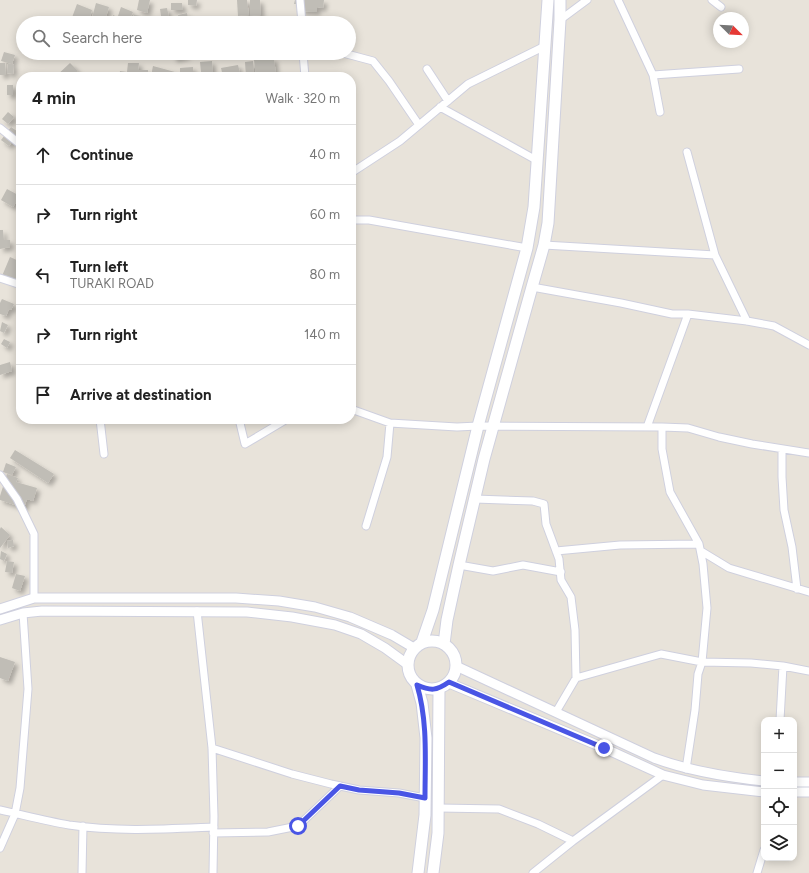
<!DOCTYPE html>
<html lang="en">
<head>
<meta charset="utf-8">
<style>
	:root { --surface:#fff; --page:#f2f2f2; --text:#222; --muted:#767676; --line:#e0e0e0 }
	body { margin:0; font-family:Figtree,sans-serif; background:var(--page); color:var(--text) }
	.controls { position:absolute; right:12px; bottom:12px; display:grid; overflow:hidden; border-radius:8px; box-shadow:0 2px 10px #0003 }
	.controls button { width:36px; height:36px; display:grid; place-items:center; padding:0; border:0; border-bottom:1px solid var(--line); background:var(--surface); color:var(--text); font:20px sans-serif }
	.compass { position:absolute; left:713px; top:12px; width:36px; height:36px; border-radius:50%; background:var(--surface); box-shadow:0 2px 10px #0003; rotate:114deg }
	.stop { position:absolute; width:12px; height:12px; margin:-9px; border:3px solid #4955e5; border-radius:50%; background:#fff }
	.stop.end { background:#4955e5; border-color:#fff; box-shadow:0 1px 4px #0008 }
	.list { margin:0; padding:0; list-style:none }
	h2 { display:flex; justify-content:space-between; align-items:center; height:52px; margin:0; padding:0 16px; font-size:17px }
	h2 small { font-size:13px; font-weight:400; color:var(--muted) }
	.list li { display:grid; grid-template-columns:26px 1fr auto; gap:12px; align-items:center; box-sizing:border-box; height:60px; padding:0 16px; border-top:1px solid var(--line) }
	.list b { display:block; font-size:15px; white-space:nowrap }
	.list p { margin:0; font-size:13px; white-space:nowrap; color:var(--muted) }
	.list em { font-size:13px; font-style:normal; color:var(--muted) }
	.icon { flex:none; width:22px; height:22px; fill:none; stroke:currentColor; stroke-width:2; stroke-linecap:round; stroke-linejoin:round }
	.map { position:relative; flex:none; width:809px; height:873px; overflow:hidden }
	.search { position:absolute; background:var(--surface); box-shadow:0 2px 10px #0003; left:16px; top:16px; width:340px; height:44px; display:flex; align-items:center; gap:10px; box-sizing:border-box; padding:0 14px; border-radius:22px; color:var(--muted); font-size:15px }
	.panel { position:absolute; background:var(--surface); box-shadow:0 2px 10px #0003; left:16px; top:72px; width:340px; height:352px; border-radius:16px }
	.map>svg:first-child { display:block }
	.building { fill:#c0bdb6; filter:url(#shadow) }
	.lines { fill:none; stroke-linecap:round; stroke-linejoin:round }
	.minor-casing { stroke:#cfd0de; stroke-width:9 }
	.tertiary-casing { stroke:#cfd0de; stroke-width:11 }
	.secondary-casing { stroke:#cfd0de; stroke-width:13 }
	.minor { stroke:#fff; stroke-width:7 }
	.tertiary { stroke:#fff; stroke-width:9 }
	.secondary { stroke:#fff; stroke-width:11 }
	.route { stroke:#4955e5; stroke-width:5 }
</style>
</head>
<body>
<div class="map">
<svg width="809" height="873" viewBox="0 0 809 873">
	<defs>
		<filter id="shadow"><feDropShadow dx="3.5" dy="3.5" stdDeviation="2" flood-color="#0004"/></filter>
	</defs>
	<rect width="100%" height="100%" fill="#e8e3da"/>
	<path class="building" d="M139 0H150L147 13 137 10Z
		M188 0H197L196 6 188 5Z
		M237 0H247L249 15 238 16Z
		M250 0H260L261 15 250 16Z
		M295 0H324L323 8 317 7V12L300 11 301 4H294Z
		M96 3 109 7 104 23 91 22Z
		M171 3H182L183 10H171Z
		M77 4 92 10 88 23H70Z
		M121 7 133 12 129 21 118 16Z
		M167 8 170 22 162 23 160 9Z
		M187 13 189 23H180L178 15Z
		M113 15 126 21 125 23H115L111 21Z
		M134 15 151 17V23H133Z
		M201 17 215 18 214 23H200Z
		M4 52 15 55 12 64 14 65 13 74 7 73 8 64H12L1 61Z
		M172 53H186L187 56 174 59Z
		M274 58 276 75 256 77 254 60Z
		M212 61 213 73 201 75V72H202H201L200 62Z
		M253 61 254 76 246 77 245 62Z
		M0 63H5L6 75H0Z
		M70 63 78 71 72 77H55Z
		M128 63H139L138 70H148V77H119L120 71 127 72Z
		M238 65 241 77H223L221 68Z
		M153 66 175 72 173 77 151 76Z
		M193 67V74L180 75V68Z
		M7 85H13V95H7Z
		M8 112 14 117 8 124 2 119Z
		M11 127 21 134V145L14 139 9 146 1 140Z
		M7 189 20 196 13 207 1 200Z
		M0 230H3L4 240H10V247L0 249Z
		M10 257 21 262V273L17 283 2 276Z
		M2 299 14 304 11 310 9 309 6 316 0 314V303Z
		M2 322 8 325 4 333 0 331Z
		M4 339 10 342 7 348 1 344Z
		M16 345H21V359H17Z
		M10 362 12 371 0 375V365Z
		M15 450 54 474 48 483 10 458Z
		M6 463 16 467 12 475 3 472Z
		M7 474 18 478 16 482 37 488 33 501 27 499 24 508 0 500V496Z
		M1 527 10 535 0 548V529Z
		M13 540 14 546 8 548 7 541Z
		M1 551 7 554 4 561 0 559Z
		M7 561 14 562 12 573 5 572Z
		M16 574 25 576 20 591 12 588Z
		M0 657 15 662 8 681 0 678Z"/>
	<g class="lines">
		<g class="minor-casing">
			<path id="minor" d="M300 0 302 23
				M618 0 653 75 660 112
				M712 0 721 7
				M560 20 587 0
				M303 53 305 77
				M343 53 373 61 389 81 419 125
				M427 69 448 101
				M653 75 739 69
				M440 107 538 161
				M0 128 21 145
				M687 152 715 255 747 321
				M351 173 400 141 468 84 545 46
				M351 220H369L527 248
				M544 245 715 255
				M0 278 21 285
				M532 287 621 303 672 314H688L747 321 774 326 809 345
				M351 409 390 423 457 427 478 426 662 427 688 428 719 437 752 444 809 453
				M100 419 104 454
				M239 419 245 444 287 419
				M647 427 688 314
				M662 427V449L670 492 699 544 703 564 707 608 702 662 698 674 695 710 686 769
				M782 449V477L784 510 792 547 797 589
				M0 475 17 499 34 534V598
				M475 499 533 501 544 504 546 524 559 559 561 580 571 597 575 630 576 678
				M366 526 387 457 390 423
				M556 551 620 545 699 544
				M701 551 729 568 809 592
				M459 565 493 571 523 565 561 572
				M197 611 212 748 214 816 213 873
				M556 712 576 678 661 654 702 662 751 663 783 666 809 671
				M780 720 783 666
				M212 748 292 774 331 784 359 790 399 793 425 798
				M439 808 499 809 538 824 573 841
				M0 810C23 815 46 821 69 825 117 832 166 829 214 827
				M213 833 268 832 298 826 340 786
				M0 848 15 814 20 788 28 689 23 613
				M82 873 83 826
				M533 873 573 841 663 775
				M757 873 764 850"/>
		</g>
		<g class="tertiary-casing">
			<path id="tertiary" d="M0 609 34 598H236L279 601 315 607 350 617 392 635 414 648
				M0 620 23 613 42 611 247 612 292 617 335 625 361 634 385 648 407 664
				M456 666 654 758C689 771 726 777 764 781
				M449 683 604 748 663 775 703 785 764 792
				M794 782H809
				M794 792H809"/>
		</g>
		<g class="secondary-casing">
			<path id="secondary" d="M408 665a24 24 0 1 1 48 0a24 24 0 1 1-48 0Z
				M422 642 433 610 478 426 527 248 534 207 548 0
				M444 644 447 620 459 565 484 459 532 287 544 245 548 223 560 20V0
				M417 685 422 703 426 738 425 815 418 873
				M433 873 438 833 439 689"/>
		</g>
		<use href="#minor" class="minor"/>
		<use href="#tertiary" class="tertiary"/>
		<use href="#secondary" class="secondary"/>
	</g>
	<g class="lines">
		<path class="route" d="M298 826 340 786 359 790 399 793 425 798C425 760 428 722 417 685 431 691 436 691 449 682L604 748"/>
	</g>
</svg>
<div class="controls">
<button>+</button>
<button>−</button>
<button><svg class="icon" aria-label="locate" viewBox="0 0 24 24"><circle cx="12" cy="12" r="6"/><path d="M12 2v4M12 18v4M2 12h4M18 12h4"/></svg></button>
<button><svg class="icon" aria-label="layers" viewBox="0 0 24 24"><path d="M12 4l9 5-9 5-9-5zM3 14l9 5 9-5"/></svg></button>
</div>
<svg class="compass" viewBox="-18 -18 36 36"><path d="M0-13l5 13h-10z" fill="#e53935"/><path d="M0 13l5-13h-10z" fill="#767676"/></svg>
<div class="stop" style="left:298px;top:826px"></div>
<div class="stop end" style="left:604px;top:748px"></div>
<div class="search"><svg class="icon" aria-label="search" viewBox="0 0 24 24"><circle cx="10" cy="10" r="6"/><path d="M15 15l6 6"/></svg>Search here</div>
<section class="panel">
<h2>4 min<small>Walk · 320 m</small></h2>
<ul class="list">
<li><svg class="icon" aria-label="ahead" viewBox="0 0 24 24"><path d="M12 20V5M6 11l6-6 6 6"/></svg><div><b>Continue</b></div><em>40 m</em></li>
<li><svg class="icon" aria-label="right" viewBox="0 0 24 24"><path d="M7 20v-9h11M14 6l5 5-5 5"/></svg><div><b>Turn right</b></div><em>60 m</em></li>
<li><svg class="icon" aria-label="left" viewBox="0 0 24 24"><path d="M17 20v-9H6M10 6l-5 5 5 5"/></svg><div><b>Turn left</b><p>TURAKI ROAD</p></div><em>80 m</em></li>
<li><svg class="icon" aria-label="right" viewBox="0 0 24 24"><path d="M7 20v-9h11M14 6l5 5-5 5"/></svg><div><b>Turn right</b></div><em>140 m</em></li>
<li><svg class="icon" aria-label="arrive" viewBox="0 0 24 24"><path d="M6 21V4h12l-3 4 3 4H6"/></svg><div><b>Arrive at destination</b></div></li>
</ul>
</section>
</div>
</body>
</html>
